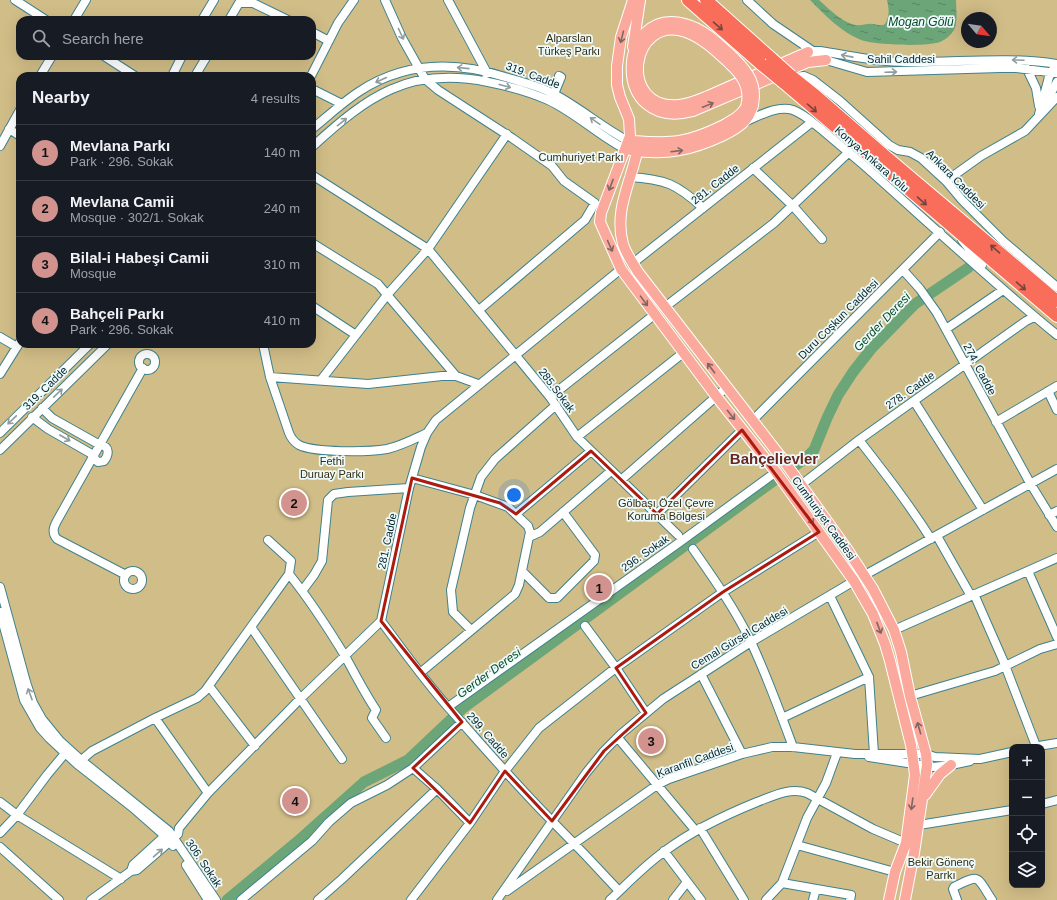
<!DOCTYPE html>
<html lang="en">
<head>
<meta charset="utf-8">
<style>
	:root { --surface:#171b24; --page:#20242c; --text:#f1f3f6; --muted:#9ea1a6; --line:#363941; --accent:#d2928e }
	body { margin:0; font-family:Arial,sans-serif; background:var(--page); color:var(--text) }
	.controls { position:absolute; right:12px; bottom:12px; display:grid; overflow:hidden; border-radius:8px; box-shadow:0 4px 16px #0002 }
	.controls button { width:36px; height:36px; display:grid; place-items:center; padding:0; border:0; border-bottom:1px solid var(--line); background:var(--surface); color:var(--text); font:20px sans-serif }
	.compass { position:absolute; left:961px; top:12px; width:36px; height:36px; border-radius:50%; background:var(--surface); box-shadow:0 4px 16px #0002; rotate:119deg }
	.you { position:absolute; left:514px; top:495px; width:14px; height:14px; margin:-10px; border:3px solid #fff; border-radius:50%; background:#1a73e8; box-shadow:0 0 0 6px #1a73e833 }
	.badge { display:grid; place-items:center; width:26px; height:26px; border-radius:50%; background:var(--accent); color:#111; font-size:13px; font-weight:700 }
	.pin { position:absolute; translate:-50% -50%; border:2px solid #fff; box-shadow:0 1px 4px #0006 }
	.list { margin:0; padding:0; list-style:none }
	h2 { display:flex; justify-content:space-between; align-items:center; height:52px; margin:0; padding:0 16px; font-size:17px }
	h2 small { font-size:13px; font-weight:400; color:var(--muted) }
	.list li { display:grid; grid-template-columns:26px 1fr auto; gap:12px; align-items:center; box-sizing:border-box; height:56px; padding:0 16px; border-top:1px solid var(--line) }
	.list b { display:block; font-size:15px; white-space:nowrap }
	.list p { margin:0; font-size:13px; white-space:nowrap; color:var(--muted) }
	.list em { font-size:13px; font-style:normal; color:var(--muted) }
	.icon { flex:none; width:22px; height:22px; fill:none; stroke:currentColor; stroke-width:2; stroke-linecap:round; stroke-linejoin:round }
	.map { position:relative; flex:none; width:1057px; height:900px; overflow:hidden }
	.search { position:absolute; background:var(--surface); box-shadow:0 4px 16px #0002; left:16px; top:16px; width:300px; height:44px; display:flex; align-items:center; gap:10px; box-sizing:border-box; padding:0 14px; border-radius:12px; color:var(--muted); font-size:15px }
	.panel { position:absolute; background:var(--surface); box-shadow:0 4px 16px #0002; left:16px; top:72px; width:300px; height:276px; border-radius:12px }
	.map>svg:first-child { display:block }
	.park { fill:#d1bd87; fill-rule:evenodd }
	.water { fill:url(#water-ripples) }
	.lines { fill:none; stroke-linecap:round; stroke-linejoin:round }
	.river { stroke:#6ca578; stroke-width:11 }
	.minor-casing { stroke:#3f828d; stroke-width:10 }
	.major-casing { stroke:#fff; stroke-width:12 }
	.highway-casing { stroke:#fff; stroke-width:14 }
	.minor { stroke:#fff; stroke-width:8 }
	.major { stroke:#fba89d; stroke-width:10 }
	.highway { stroke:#f96e5b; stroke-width:12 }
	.major-bridge-casing { stroke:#fff; stroke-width:12; stroke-linecap:butt }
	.highway-bridge-casing { stroke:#fff; stroke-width:14; stroke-linecap:butt }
	.major-bridge { stroke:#fba89d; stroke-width:10 }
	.highway-bridge { stroke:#f96e5b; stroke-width:12 }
	.oneway { stroke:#73453f }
	.oneway2 { stroke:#8f9c9e }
	.oneway3 { stroke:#806662 }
	.marked { fill:none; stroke:#ac1b10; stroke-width:3; stroke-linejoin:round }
	.labels { text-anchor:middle; stroke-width:3.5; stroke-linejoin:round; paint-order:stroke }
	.park-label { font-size:11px; fill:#362c0d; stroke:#edfafc }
	.street-label { font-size:11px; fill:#062328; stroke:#edfafc }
	.water-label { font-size:12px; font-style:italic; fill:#064a1f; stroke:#edfafc }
	.district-label { font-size:15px; font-weight:bold; fill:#6b271e; stroke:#edfafc }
</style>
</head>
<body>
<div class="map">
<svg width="1057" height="900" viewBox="0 0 1057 900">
	<defs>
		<pattern id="water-ripples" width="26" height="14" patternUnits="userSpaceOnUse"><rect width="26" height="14" fill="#6ca578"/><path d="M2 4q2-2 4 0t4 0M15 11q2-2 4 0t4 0" fill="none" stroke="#578662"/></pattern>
	</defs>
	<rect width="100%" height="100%" fill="#bff5ff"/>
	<path class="park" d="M0 0H1057V900H0ZM967 18H991V42H967ZM20 20H312V56H20ZM20 76H312V344H20ZM1012 747H1042V885H1012Z"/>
	<path class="water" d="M810 0H819C829 9 843 23 856 25 862 26 867 23 872 24 878 24 879 27 885 24 890 16 889 9 887 0H956C956 9 958 22 954 30 951 35 945 40 940 42 926 47 874 45 861 40 841 32 825 15 810 0Z"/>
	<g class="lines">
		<path class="river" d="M792 468 808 456 814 450 827 418 838 395 853 372 871 349 915 304 968 268
			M227 900 298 841 364 782 408 760 463 708 776 479"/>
		<g class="minor-casing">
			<path id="minor" d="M15 0 46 20
				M385 0 402 38 425 79 438 90 512 138 552 166 564 181 595 203 585 220 479 310
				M448 0 486 71V74
				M747 0 773 24 826 60 867 72 1000 68H1016L1057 73
				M74 20 86 0
				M202 20 214 0
				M229 20 239 3H253L288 20
				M312 32 329 41
				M813 51H820C848 55 875 62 905 62 956 63 1006 56 1057 64
				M104 56 135 76
				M1027 69 1036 88 1039 106
				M40 76 52 56
				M172 76 182 56
				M195 76 207 56
				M311 76 338 23 354 0
				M792 77 804 76 813 80 840 101 889 145 898 150 910 152 921 158 946 181 962 200 1003 241 1057 287
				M312 89 342 104
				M554 94 561 77 559 76
				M1045 104 1057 82
				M1039 114 1049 77 1054 68
				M744 122C759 116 777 105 793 110 804 114 812 122 821 129 836 142 852 155 867 168 930 224 992 282 1057 335
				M9 129 20 136
				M312 129C328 116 343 102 360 91 405 62 455 61 505 77 522 82 539 86 554 94 580 108 602 127 628 141
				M0 146 20 110
				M312 147C368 96 408 66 488 82 508 86 530 92 548 100 576 113 598 135 625 149
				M753 168 793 206 822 239
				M312 175 428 249 550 397 577 437 678 535
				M629 177C665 179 677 184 703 208
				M946 181 981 156 1025 131 1057 97
				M962 240 982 265
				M312 243 378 284 456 376
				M633 263 812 122
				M903 270 920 289 937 313 1030 483 1057 527
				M312 306 356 335
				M665 307 774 223 849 152
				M946 329 1003 290
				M0 337 17 347
				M263 344 270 377 289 433C291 438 294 442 299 445 315 453 369 452 387 449 401 446 414 439 427 433
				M139 362a8 8 0 1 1 16 0a8 8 0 1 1-16 0Z
				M0 374 20 342
				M270 377 368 384 442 376H456L478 384
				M321 380 387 295 428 249 507 134
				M1048 391 1057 410
				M550 397 654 315
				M914 401 983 510
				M32 417 48 429 90 453C94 456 94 459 98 462L104 461C109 455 110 446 100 445L52 418 42 408
				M752 421 940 232
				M996 422 1057 386
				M0 433 90 344
				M577 437 683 353
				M859 440C884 472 909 504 931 539
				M0 450 108 344
				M412 478 475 495 508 507 528 526 530 532 519 585 515 594 420 673
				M621 480 726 388
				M801 485 859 440 1026 321 1034 317
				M516 514 591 451
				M657 514 742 430
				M1049 515 1057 511
				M937 536 971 596
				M529 537 540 532 611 471
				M693 549C714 579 735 609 751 642 767 676 780 712 793 747
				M522 571 549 598H557L594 561 595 555 563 512
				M1028 571 1057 637
				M124 580a9 9 0 1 1 18 0a9 9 0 1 1-18 0Z
				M289 574C309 599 328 628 345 656 355 674 364 692 376 710L372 718 386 738
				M126 575 57 539C51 532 54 526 58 519L143 368
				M0 587 26 682 33 703 42 719 60 741 81 760 169 831 216 900
				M302 591 314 575 322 561 328 500 334 494 348 492 409 488
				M974 594 1003 660 1036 746
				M0 612 24 700 40 728 49 738 77 764 132 807 165 836 173 846
				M381 621C403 650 424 680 448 707 482 745 516 785 552 821 575 844 597 867 619 891
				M585 626 616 668 646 713
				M251 627 342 759
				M471 630 453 612 451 590 470 508 481 477 495 459 556 405
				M894 630 1057 558
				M701 674 742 754
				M869 677 874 754
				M209 686 255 746
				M910 696 995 671 1040 649 1057 644
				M448 707 680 542 776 472
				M155 718 208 793
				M782 718 869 677 830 596
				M618 738 695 830
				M1033 747 1057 743
				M869 757 933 767 951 765 970 761
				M78 763 92 751 155 718 197 698 205 691 289 574 291 561 268 540
				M413 768 437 789 470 823
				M0 802 17 815 121 879
				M1042 804 1057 800
				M919 825 1012 810
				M700 828 744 900
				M0 833 17 815 47 775 67 751
				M797 845 895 872
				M0 847 59 900
				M664 851 701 900
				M186 865 208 900
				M131 871 133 865 168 833
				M782 883 807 818 826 783 837 753
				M507 891 657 785 669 779 742 754 772 747H793L855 754H926L935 757 980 759 1012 752
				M91 900 131 871 137 870 174 838 178 834 179 828 208 793 300 699 381 621 409 488 421 447 427 433 436 420 621 269
				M241 900 312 841 329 822 351 803 387 785 413 768 462 722
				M318 900 342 879 437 789
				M411 900 470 823 505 771 539 728 613 670 723 592 819 532
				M497 900 586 773 604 751 621 734 663 699 751 642 854 581 1057 469
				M610 900C628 883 645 865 665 851 693 830 725 815 757 802 773 796 790 787 807 793L873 829 906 843
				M673 900 687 882
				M766 900 782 883 851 895 850 900
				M813 900 816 889
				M957 900 953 889 954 887C980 874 976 875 992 900"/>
		</g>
		<g class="major-casing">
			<path id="major" d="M633 0 621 37 617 66V85L620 97 629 119 630 136 601 213 600 222 621 269 716 396 776 472 854 581 873 614 885 644 890 661 911 745 915 775 906 843 895 872 889 900
				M633 47 640 0
				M735 59C720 45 705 29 685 24 616 5 609 133 693 111L808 62 826 60
				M730 64C717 52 703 38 686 32 630 13 617 111 679 105 689 104 698 100 708 96L808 52
				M634 141C672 144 687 143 722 126 731 121 740 117 746 107
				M639 142C634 177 613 208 623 244 626 254 633 263 638 272L784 461 847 549 873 589 894 630 901 652 910 696 926 754 927 765 914 853 905 900
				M631 150C666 156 692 150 724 135 738 128 749 121 753 105
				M925 795 940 774 951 765"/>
		</g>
		<g class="highway-casing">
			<path id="highway" d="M688 0 761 64
				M706 0 772 59
				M791 76 816 96 884 155 1057 301
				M783 82 1057 316"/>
		</g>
		<use href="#minor" class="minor"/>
		<use href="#major" class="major"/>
		<use href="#highway" class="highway"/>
		<g class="major-bridge-casing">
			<path id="major-bridge" d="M735 59C749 73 757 85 753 105
				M730 64C743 76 751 89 746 107"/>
		</g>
		<g class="highway-bridge-casing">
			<path id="highway-bridge" d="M772 59 791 76
				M761 64 783 82"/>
		</g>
		<use href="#major-bridge" class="major-bridge"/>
		<use href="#highway-bridge" class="highway-bridge"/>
	</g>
	<defs><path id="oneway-shaft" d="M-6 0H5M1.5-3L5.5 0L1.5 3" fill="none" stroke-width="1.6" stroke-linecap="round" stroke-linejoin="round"/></defs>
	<g class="oneway">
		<use href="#oneway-shaft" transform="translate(718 26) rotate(41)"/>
		<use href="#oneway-shaft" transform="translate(812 108) rotate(41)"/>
		<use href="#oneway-shaft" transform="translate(922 201) rotate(41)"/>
		<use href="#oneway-shaft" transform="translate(995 249) rotate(-139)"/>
		<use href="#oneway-shaft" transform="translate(1021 286) rotate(41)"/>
	</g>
	<g class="oneway2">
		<use href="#oneway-shaft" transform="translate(401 34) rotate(65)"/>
		<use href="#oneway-shaft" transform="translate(847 56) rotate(-169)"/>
		<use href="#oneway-shaft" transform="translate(1018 60) rotate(-178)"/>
		<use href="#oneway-shaft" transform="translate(463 68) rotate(-174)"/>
		<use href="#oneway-shaft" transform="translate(891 72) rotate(-2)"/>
		<use href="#oneway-shaft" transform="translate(381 80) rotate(156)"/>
		<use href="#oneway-shaft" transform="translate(505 86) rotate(15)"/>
		<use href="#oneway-shaft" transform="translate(595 121) rotate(-145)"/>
		<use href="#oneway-shaft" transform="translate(342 122) rotate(-39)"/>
		<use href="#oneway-shaft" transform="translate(58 393) rotate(-44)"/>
		<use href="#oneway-shaft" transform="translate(12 420) rotate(136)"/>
		<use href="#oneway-shaft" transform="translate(65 438) rotate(30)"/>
		<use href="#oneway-shaft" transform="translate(30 694) rotate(-110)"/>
		<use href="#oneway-shaft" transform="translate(158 853) rotate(-41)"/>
	</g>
	<g class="oneway3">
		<use href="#oneway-shaft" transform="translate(622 37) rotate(104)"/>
		<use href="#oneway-shaft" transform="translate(708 105) rotate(-22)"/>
		<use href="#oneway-shaft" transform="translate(677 151) rotate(-7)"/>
		<use href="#oneway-shaft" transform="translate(611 185) rotate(111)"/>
		<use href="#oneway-shaft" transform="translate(610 246) rotate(66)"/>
		<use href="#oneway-shaft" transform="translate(644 301) rotate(54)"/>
		<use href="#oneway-shaft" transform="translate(711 368) rotate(-127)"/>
		<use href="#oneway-shaft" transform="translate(731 415) rotate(52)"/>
		<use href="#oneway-shaft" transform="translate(810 519) rotate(54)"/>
		<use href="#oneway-shaft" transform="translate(879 628) rotate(69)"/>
		<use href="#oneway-shaft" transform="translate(919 728) rotate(-106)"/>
		<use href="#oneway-shaft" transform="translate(912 804) rotate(98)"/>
	</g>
	<path class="marked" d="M742 430 819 532 723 592 616 668 646 713 604 751 552 821 505 771 470 823 413 768 462 722 381 621 412 478 500 503 516 514 591 451 657 514Z"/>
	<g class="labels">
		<g class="park-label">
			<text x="569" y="42">Alparslan<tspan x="569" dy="13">Türkeş Parkı</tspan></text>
			<text x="581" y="161">Cumhuriyet Parkı</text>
			<text x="332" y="465">Fethi<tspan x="332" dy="13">Duruay Parkı</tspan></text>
			<text x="666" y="507">Gölbaşı Özel Çevre<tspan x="666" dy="13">Koruma Bölgesi</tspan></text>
			<text x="941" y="866">Bekir Gönenç<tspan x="941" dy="13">Parrkı</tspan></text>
		</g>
		<g class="street-label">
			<text x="901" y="63">Sahil Caddesi</text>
			<text transform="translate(533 75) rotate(20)" y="4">319. Cadde</text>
			<text transform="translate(872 159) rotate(41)" y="4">Konya-Ankara Yolu</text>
			<text transform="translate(956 179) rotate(45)" y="4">Ankara Caddesi</text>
			<text transform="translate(715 184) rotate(-38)" y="4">281. Cadde</text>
			<text transform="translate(838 319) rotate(-45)" y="4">Duru Coşkun Caddesi</text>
			<text transform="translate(980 369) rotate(62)" y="4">274. Cadde</text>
			<text transform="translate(45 388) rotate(-44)" y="4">319. Cadde</text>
			<text transform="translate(557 390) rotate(53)" y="4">285.Sokak</text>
			<text transform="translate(910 390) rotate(-35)" y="4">278. Cadde</text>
			<text transform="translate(824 518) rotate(54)" y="4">Cumhuriyet Caddesi</text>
			<text transform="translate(387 541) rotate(-78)" y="4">281. Cadde</text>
			<text transform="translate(645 553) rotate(-35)" y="4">296. Sokak</text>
			<text transform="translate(739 638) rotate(-31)" y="4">Cemal Gürsel Caddesi</text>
			<text transform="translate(488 735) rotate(49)" y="4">299. Cadde</text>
			<text transform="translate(695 760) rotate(-20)" y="4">Karanfil Caddesi</text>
			<text transform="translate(204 863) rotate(56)" y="4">306. Sokak</text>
		</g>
		<g class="water-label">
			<text x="921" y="26">Mogan Gölü</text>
			<text transform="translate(882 322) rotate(-46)" y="4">Gerder Deresi</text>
			<text transform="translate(489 673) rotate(-36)" y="4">Gerder Deresi</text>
		</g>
		<g class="district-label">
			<text x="774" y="464">Bahçelievler</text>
		</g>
	</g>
</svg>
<div class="controls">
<button>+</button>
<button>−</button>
<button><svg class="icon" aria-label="locate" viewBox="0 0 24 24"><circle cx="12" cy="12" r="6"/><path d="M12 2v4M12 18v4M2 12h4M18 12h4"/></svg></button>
<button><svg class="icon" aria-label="layers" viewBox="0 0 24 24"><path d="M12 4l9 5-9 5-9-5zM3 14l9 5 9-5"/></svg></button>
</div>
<svg class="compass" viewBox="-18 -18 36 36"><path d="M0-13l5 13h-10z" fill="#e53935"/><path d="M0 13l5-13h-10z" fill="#9ea1a6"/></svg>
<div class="you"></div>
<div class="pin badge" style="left:599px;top:588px">1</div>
<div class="pin badge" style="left:294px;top:503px">2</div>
<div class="pin badge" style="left:651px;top:741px">3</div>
<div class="pin badge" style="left:295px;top:801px">4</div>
<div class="search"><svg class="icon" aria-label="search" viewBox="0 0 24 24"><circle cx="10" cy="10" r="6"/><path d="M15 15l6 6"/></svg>Search here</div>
<section class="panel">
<h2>Nearby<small>4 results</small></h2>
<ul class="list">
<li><span class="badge">1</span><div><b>Mevlana Parkı</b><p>Park · 296. Sokak</p></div><em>140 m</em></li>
<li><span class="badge">2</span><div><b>Mevlana Camii</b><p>Mosque · 302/1. Sokak</p></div><em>240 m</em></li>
<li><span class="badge">3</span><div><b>Bilal-i Habeşi Camii</b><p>Mosque</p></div><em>310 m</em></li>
<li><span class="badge">4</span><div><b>Bahçeli Parkı</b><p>Park · 296. Sokak</p></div><em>410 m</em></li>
</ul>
</section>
</div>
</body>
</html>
